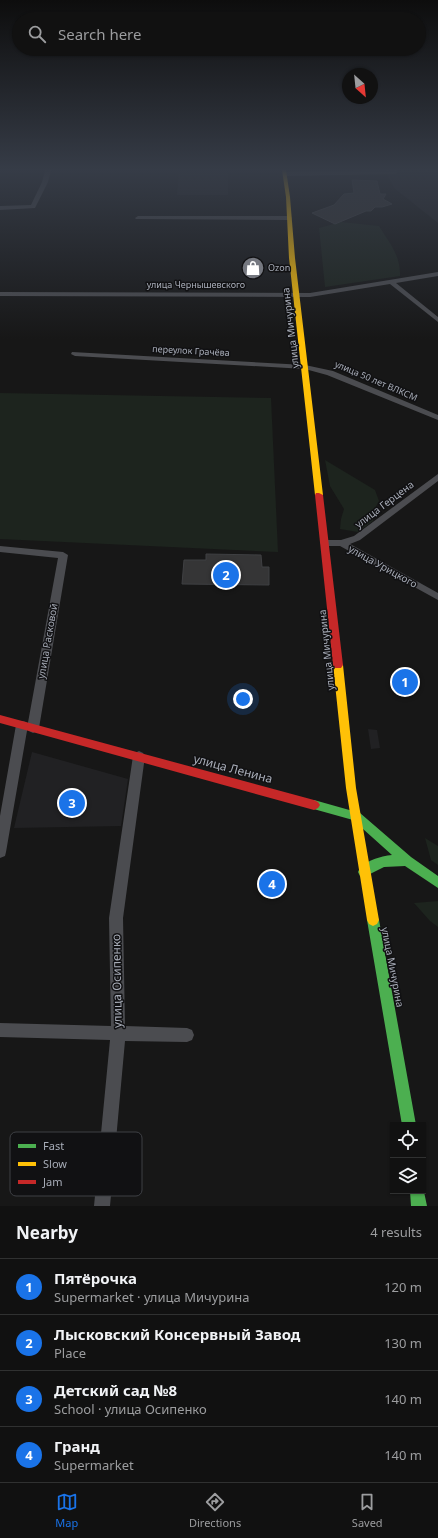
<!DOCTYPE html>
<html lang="en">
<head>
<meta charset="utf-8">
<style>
	:root { --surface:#111; --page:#1a1a1a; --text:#f1f3f6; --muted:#9c9d9f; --line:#303131; --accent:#1a73e8 }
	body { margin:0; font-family:"Noto Sans",sans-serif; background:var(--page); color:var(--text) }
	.controls { position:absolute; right:12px; bottom:12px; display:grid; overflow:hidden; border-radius:0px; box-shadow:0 1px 3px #0004 }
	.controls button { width:36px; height:36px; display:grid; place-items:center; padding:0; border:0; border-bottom:1px solid var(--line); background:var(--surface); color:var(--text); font:20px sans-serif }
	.compass { position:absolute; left:342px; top:68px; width:36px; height:36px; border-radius:50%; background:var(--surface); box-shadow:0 1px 3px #0004; rotate:153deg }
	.you { position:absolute; left:243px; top:699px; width:14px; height:14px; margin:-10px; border:3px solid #fff; border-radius:50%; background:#1a73e8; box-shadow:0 0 0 6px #1a73e833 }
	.badge { display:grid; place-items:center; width:26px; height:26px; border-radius:50%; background:var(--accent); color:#fff; font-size:13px; font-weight:700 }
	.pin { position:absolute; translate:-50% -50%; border:2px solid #fff; box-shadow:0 1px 4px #0006 }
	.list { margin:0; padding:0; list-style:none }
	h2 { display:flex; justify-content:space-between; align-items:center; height:52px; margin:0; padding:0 16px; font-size:17px }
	h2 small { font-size:13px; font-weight:400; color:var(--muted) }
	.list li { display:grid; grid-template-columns:26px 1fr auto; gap:12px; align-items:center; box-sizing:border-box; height:56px; padding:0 16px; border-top:1px solid var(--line) }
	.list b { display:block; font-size:15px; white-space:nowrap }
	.list p { margin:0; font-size:13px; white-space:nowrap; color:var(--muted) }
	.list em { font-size:13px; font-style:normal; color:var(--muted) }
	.icon { flex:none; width:22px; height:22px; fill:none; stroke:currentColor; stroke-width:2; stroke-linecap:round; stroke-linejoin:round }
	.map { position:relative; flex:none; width:438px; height:1206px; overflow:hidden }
	.search { position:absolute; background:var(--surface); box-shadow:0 1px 3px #0004; left:12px; right:12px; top:12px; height:44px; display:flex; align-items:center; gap:10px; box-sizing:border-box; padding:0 14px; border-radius:22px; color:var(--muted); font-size:15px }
	.sheet { height:276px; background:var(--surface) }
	nav { display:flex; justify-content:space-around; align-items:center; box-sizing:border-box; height:56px; border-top:1px solid var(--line); background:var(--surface); font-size:11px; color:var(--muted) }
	nav a { display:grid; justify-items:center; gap:2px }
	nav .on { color:var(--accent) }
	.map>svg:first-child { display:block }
	.built { fill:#212123 }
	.green { fill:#1d241e }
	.building { fill:#353536; stroke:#3f4043 }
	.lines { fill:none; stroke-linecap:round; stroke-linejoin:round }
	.street { fill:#4b4c50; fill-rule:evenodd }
	.fast { fill:#4caf50; fill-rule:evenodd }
	.slow { fill:#ffc107; fill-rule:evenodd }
	.jam { fill:#c62828; fill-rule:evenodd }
	.labels { text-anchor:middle; stroke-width:3; stroke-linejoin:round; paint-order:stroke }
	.far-poi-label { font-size:9px; fill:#a8adb8; stroke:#111113; text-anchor:start }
	.far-street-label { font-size:9px; fill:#a8adb8; stroke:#111113 }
	.street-label { font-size:10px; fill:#a8adb8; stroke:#111113 }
	.near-street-label { font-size:12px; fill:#a8adb8; stroke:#111113 }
	.key { fill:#111113; stroke:#3e4045; stroke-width:1 }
	.key-label { font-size:11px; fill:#a8adb8 }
</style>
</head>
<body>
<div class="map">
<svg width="438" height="1206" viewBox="0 0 438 1206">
	<rect width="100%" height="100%" fill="#171717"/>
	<path class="built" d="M385 170H438V223L394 188Z
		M179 172H228V195H177Z
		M368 729 377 730 380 748 371 749Z
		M32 752 128 779 121 826 14 828Z"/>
	<path class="green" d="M341 222 379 226C389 242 401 256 400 276L325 287 319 228Z
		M0 393 271 398 278 552 0 539Z
		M325 460 375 490 379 501 375 508 373 521 358 532 340 529 341 519 344 509 330 486Z
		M425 838 438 846V865L431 860Z
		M438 901V927L430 921 414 903Z"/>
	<path class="building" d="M352 180 377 181 380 194H386L383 199 392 204 382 207H375L371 211H366L335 224 312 213 334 205 344 194 354 193Z
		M206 554 261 555 262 567H269V585L182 584 184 560H206Z"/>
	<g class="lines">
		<path class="street" d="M45 170H51L48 182 35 208 0 210V206L31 205 42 182Z
			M391 170H397L398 172 395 174 285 176 282 174 285 172Z
			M138 216H289L292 218 289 220 136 219 135 218Z
			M438 272V276L396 283 438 317V322L390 284 310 297 0 296V292L310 293Z
			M72 352 305 365 333 371 438 415V420L327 375 305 369 75 356 71 354Z
			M438 474V481L360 540 350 544 438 593V600L340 546H325L320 543 325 540H341L354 536Z
			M0 546 63 552 68 555 39 728 37 731 33 733 29 731 27 728 58 558 0 552Z
			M22 721 26 722 28 725 6 852 5 856 0 858V816L16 725 18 722Z
			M139 751 143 753 145 756 123 918 125 1026 187 1028 192 1030 194 1035 192 1040 187 1042 125 1041 110 1206H94L110 1040 0 1037V1023L111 1026 109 918 133 756 135 753Z"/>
		<path class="fast" d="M314 800 360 813 411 857 438 876V888L405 866 384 867 364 877 360 876 358 872C363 861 381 856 392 855L353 820 310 808 308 805 310 802Z
			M373 914 377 916 379 920 416 1125H402L367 920 369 916Z
			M423 1187 427 1206H411L410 1191H423Z"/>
		<path class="slow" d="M282 170H286L290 197 295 258 323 495 319 497 315 495 289 258 286 197Z
			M338 661 341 662 343 665 356 788 379 920 377 924 373 926 369 924 367 920 346 788 333 665 335 662Z"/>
		<path class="jam" d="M316 493H319L323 495 343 665 341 668H335L333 665 315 495Z
			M0 715 314 800 318 802 320 805 318 808 314 810 0 723Z"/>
	</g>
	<linearGradient id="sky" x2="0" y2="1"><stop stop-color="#0d0d0d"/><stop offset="0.5" stop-color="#363c47"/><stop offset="1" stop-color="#363c47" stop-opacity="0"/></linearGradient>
	<rect width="438" height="339" fill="url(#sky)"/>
	<defs>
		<g id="shop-disc" transform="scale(1.15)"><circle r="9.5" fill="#757880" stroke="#111113"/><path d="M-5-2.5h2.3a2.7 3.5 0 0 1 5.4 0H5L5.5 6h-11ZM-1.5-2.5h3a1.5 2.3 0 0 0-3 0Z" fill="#fff"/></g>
	</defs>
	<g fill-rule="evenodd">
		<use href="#shop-disc" x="253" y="268"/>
	</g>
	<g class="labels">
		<g class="far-poi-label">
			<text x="268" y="271">Ozon</text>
		</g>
		<g class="far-street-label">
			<text x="196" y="288">улица Чернышевского</text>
			<text transform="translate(191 351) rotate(3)" y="3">переулок Грачёва</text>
			<text transform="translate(376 381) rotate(23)" y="3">улица 50 лет ВЛКСМ</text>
		</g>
		<g class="street-label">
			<text transform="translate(290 328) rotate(-97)" y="4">улица Мичурина</text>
			<text transform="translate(384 504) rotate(-37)" y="4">улица Герцена</text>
			<text transform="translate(383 566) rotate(29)" y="4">улица Урицкого</text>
			<text transform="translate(47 641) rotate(-80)" y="4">улица Расковой</text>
			<text transform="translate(326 650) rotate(-96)" y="4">улица Мичурина</text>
			<text transform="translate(393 967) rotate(79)" y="4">улица Мичурина</text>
		</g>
		<g class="near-street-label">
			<text transform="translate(233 769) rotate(15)" y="4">улица Ленина</text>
			<text transform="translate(117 981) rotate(-91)" y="4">улица Осипенко</text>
		</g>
	</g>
	<rect x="10" y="1132" width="132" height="64" rx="6" class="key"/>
	<rect x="18" y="1144" width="18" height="4" fill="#4caf50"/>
	<rect x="18" y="1162" width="18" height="4" fill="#ffc107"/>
	<rect x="18" y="1180" width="18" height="4" fill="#c62828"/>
	<g class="key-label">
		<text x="43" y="1150">Fast</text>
		<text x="43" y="1168">Slow</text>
		<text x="43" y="1186">Jam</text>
	</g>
</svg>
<div class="controls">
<button><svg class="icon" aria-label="locate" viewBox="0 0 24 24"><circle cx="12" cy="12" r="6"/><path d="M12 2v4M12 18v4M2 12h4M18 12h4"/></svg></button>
<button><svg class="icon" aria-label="layers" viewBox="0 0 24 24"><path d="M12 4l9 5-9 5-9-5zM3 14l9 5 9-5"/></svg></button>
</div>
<svg class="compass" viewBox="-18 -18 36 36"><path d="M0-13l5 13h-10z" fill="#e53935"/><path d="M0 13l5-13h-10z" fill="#9c9d9f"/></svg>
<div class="you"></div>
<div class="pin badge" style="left:405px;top:682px">1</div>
<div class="pin badge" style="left:226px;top:575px">2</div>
<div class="pin badge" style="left:72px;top:803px">3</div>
<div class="pin badge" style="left:272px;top:884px">4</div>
<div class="search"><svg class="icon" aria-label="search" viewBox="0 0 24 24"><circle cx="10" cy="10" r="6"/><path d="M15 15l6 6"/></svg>Search here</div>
</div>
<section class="sheet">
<h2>Nearby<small>4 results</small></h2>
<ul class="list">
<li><span class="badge">1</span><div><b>Пятёрочка</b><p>Supermarket · улица Мичурина</p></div><em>120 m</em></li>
<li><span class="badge">2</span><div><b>Лысковский Консервный Завод</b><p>Place</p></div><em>130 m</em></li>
<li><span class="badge">3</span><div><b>Детский сад №8</b><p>School · улица Осипенко</p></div><em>140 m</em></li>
<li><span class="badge">4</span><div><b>Гранд</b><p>Supermarket</p></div><em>140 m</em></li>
</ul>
</section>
<nav>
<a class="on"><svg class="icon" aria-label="map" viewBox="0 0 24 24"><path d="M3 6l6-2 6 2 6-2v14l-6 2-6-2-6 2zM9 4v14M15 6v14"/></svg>Map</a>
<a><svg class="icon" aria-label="directions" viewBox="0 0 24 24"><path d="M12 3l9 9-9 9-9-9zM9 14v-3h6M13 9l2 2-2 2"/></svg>Directions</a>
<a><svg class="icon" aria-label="saved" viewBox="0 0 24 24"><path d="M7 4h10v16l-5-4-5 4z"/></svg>Saved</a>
</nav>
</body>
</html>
